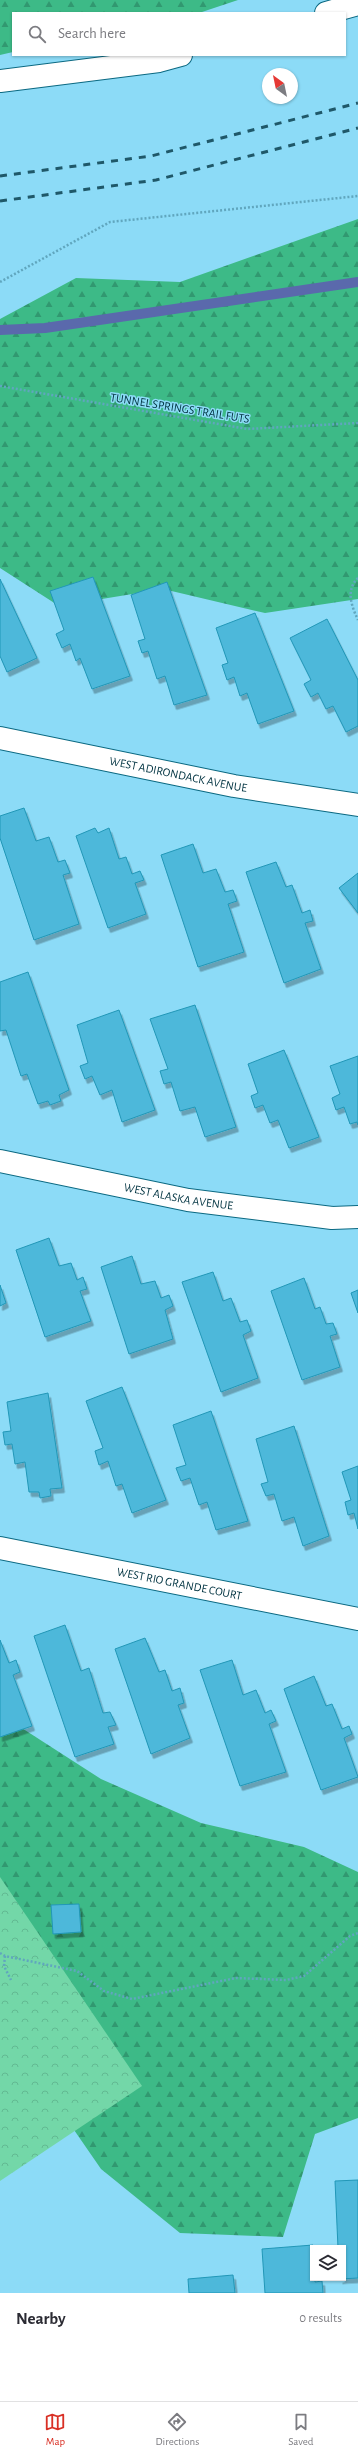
<!DOCTYPE html>
<html lang="en">
<head>
<meta charset="utf-8">
<style>
	:root { --surface:#fff; --page:#f2f2f3; --text:#2b2b33; --muted:#7c7c81; --line:#e1e1e2; --accent:#d93025 }
	body { margin:0; font-family:"Alegreya Sans",sans-serif; background:var(--page); color:var(--text) }
	.controls { position:absolute; right:12px; bottom:12px; display:grid; overflow:hidden; border-radius:0px; box-shadow:0 1px 3px #0004 }
	.controls button { width:36px; height:36px; display:grid; place-items:center; padding:0; border:0; border-bottom:1px solid var(--line); background:var(--surface); color:var(--text); font:20px sans-serif }
	.compass { position:absolute; left:262px; top:68px; width:36px; height:36px; border-radius:50%; background:var(--surface); box-shadow:0 1px 3px #0004; rotate:327deg }
	.list { margin:0; padding:0; list-style:none }
	h2 { display:flex; justify-content:space-between; align-items:center; height:52px; margin:0; padding:0 16px; font-size:17px }
	h2 small { font-size:13px; font-weight:400; color:var(--muted) }
	.icon { flex:none; width:22px; height:22px; fill:none; stroke:currentColor; stroke-width:2; stroke-linecap:round; stroke-linejoin:round }
	.map { position:relative; flex:none; width:358px; height:2293px; overflow:hidden }
	.search { position:absolute; background:var(--surface); box-shadow:0 1px 3px #0004; left:12px; right:12px; top:12px; height:44px; display:flex; align-items:center; gap:10px; box-sizing:border-box; padding:0 14px; border-radius:0px; color:var(--muted); font-size:15px }
	.sheet { height:108px; background:var(--surface) }
	nav { display:flex; justify-content:space-around; align-items:center; box-sizing:border-box; height:56px; border-top:1px solid var(--line); background:var(--surface); font-size:11px; color:var(--muted) }
	nav a { display:grid; justify-items:center; gap:2px }
	nav .on { color:var(--accent) }
	.map>svg:first-child { display:block }
	.forest { fill:url(#forest-firs) }
	.park { fill:url(#park-crowns) }
	.lines { fill:none; stroke-linecap:round; stroke-linejoin:round }
	.stream { stroke:#5a69ac; stroke-width:10 }
	.building { fill:#4db8da; stroke:#2197b7; filter:url(#shadow) }
	.minor-casing { stroke:#0b6982; stroke-width:24 }
	.path { stroke:#60a6be; stroke-width:2.5; stroke-dasharray:2 2; stroke-linecap:butt }
	.minor { stroke:#fff; stroke-width:22 }
	.rail { stroke:#1f5869; stroke-width:3; stroke-dasharray:7 7; stroke-linecap:butt }
	.labels { text-anchor:middle; stroke-width:3; stroke-linejoin:round; paint-order:stroke }
	.street-label { font-size:12px; fill:#013341; stroke:#8cdbf7 }
</style>
</head>
<body>
<div class="map">
<svg width="358" height="2293" viewBox="0 0 358 2293">
	<defs>
		<pattern id="forest-firs" width="22" height="20" patternUnits="userSpaceOnUse"><rect width="22" height="20" fill="#3dba87"/><path d="M5 1l3.5 6h-7zM16 11l3.5 6h-7z" fill="#319870"/></pattern>
		<pattern id="park-crowns" width="20" height="18" patternUnits="userSpaceOnUse"><rect width="20" height="18" fill="#73d7a8"/><path d="M2 6a3 3 0 1 1 6 0M12 15a3 3 0 1 1 6 0" fill="none" stroke="#62b992"/></pattern>
		<filter id="shadow"><feDropShadow dx="2.5" dy="4.5" stdDeviation="0" flood-color="#0004"/></filter>
	</defs>
	<rect width="100%" height="100%" fill="#8cdbf7"/>
	<path class="forest" d="M0 0H238L199 13H13V52L0 55Z
		M358 219V599L265 613 163 589 59 606 0 568V319L76 278 180 282Z
		M0 1714 101 1779 201 1823 304 1847 358 1872V2118L315 2134 283 2237 180 2233 101 2169 43 2085 0 1892Z"/>
	<path class="park" d="M0 1877 142 2086 0 2181Z"/>
	<g class="lines">
		<path class="stream" d="M0 330 45 328 358 282"/>
	</g>
	<path class="building" d="M93 577 130 676 92 689 80 658 76 661 70 644 62 648 56 634 64 630 50 591Z
		M0 579 37 658 7 672 0 656Z
		M167 582 207 695 174 705 165 676 157 679 148 651 142 653 138 641 145 639 131 595Z
		M255 613 294 711 258 724 247 693 240 696 234 677 227 680 222 665 228 663 216 628Z
		M327 619 358 680V726L346 732 333 706 326 709 318 693 311 697 304 684 311 680 290 638Z
		M24 808 36 841 49 837 58 862 65 860 70 873 63 875 79 924 34 940 0 838V816Z
		M95 828 98 833 109 828 119 859 126 857 132 874 140 871 144 880 135 883 146 914 108 928 76 836Z
		M193 844 203 873 216 869 225 892 233 890 237 901 228 904 244 952 198 967 161 855Z
		M276 862 286 887 292 885 302 913 310 910 313 921 305 923 321 969 284 983 246 872Z
		M358 873V913L339 888Z
		M28 972 69 1090 59 1095 61 1101 50 1105 48 1101 38 1104 27 1074 21 1076 6 1030 0 1031V982Z
		M195 1005 236 1127 205 1137 195 1107 180 1111 171 1082 164 1084 160 1071 168 1069 150 1019Z
		M119 1010 155 1110 122 1122 112 1090 100 1095 92 1076 85 1079 80 1066 88 1063 77 1025Z
		M284 1050 319 1137 289 1148 278 1120 270 1123 263 1105 255 1108 251 1096 258 1093 248 1064Z
		M358 1056V1125L357 1122 350 1124 344 1107 336 1110 332 1098 340 1094 330 1066Z
		M49 1238 59 1266 71 1263 77 1280 83 1277 87 1289 80 1291 91 1321 45 1337 16 1250Z
		M132 1256 141 1284 155 1281 161 1298 169 1295 173 1306 165 1310 173 1339 129 1354 101 1267Z
		M213 1272 223 1301 231 1298 240 1322 247 1320 251 1331 243 1335 258 1378 221 1392 182 1282Z
		M304 1278 315 1309 320 1307 326 1324 333 1323 337 1334 330 1336 340 1367 302 1380 271 1291Z
		M0 1285 6 1303 0 1306Z
		M358 1290V1313L351 1293Z
		M122 1387 166 1500 132 1513 122 1484 116 1486 108 1461 99 1465 95 1451 103 1448 86 1401Z
		M48 1393 62 1488 50 1489 51 1496 40 1498 39 1492H29L25 1462 15 1464 12 1444 5 1445 3 1432 11 1431 7 1402Z
		M211 1411 248 1521 216 1530 207 1502 199 1505 190 1478 181 1481 176 1468 186 1465 173 1425Z
		M294 1426 329 1536 303 1546 294 1517 282 1521 274 1494 266 1496 261 1484 268 1482 256 1439Z
		M358 1466V1529L354 1513 348 1515 345 1502 351 1500 342 1472Z
		M65 1625 81 1671 89 1668 103 1713 110 1712 116 1725 108 1727 114 1744 75 1757 34 1636Z
		M145 1638 159 1672 165 1670 172 1691 180 1688 184 1703 178 1705 190 1738 151 1754 115 1649Z
		M0 1640 9 1663 16 1660 20 1672 13 1675 32 1726 0 1737Z
		M232 1660 243 1695 256 1690 265 1713 271 1710 276 1721 269 1724 286 1772 240 1786 200 1670Z
		M314 1676 326 1706 332 1704 342 1729 349 1726 352 1734 344 1738 358 1777 321 1790 284 1689Z
		M79 1904 81 1932 53 1934 51 1905Z
		M358 2180V2278L340 2279 343 2278V2248H338L335 2181Z
		M313 2245V2278H315V2282L322 2281 323 2293H265L262 2249Z
		M233 2275 235 2293H189L188 2279Z"/>
	<g class="lines">
		<g class="minor-casing">
			<g id="minor">
				<path d="M326 13 358 4"/>
				<path d="M0 81 159 61 181 55"/>
				<path id="s1" d="M0 738 234 786 358 805"/>
				<path id="s2" d="M0 1161 188 1200 332 1218 358 1217"/>
				<path id="s3" d="M0 1548 358 1619"/>
			</g>
		</g>
		<path class="path" d="M0 282 110 222 358 196
			M0 386 247 429 358 423
			M358 578C345 590 352 607 358 620
			M0 1953 5 1956 77 1971 104 1991 132 1999 236 1978 286 1980 304 1976 350 1936 358 1933
			M5 1956 4 1966 11 1980"/>
		<use href="#minor" class="minor"/>
		<path class="rail" d="M0 176 151 156 358 103
			M0 201 156 180 358 128"/>
	</g>
	<g class="labels">
		<g class="street-label">
			<text transform="translate(180 408) rotate(9)" y="4">TUNNEL SPRINGS TRAIL FUTS</text>
			<text dy="4" stroke="none"><textPath href="#s1" startOffset="182">WEST ADIRONDACK AVENUE</textPath></text>
			<text dy="4" stroke="none"><textPath href="#s2" startOffset="182">WEST ALASKA AVENUE</textPath></text>
			<text dy="4" stroke="none"><textPath href="#s3" startOffset="183">WEST RIO GRANDE COURT</textPath></text>
		</g>
	</g>
</svg>
<div class="controls">
<button><svg class="icon" aria-label="layers" viewBox="0 0 24 24"><path d="M12 4l9 5-9 5-9-5zM3 14l9 5 9-5"/></svg></button>
</div>
<svg class="compass" viewBox="-18 -18 36 36"><path d="M0-13l5 13h-10z" fill="#e53935"/><path d="M0 13l5-13h-10z" fill="#7c7c81"/></svg>
<div class="search"><svg class="icon" aria-label="search" viewBox="0 0 24 24"><circle cx="10" cy="10" r="6"/><path d="M15 15l6 6"/></svg>Search here</div>
</div>
<section class="sheet">
<h2>Nearby<small>0 results</small></h2>
<ul class="list">
</ul>
</section>
<nav>
<a class="on"><svg class="icon" aria-label="map" viewBox="0 0 24 24"><path d="M3 6l6-2 6 2 6-2v14l-6 2-6-2-6 2zM9 4v14M15 6v14"/></svg>Map</a>
<a><svg class="icon" aria-label="directions" viewBox="0 0 24 24"><path d="M12 3l9 9-9 9-9-9zM9 14v-3h6M13 9l2 2-2 2"/></svg>Directions</a>
<a><svg class="icon" aria-label="saved" viewBox="0 0 24 24"><path d="M7 4h10v16l-5-4-5 4z"/></svg>Saved</a>
</nav>
</body>
</html>
